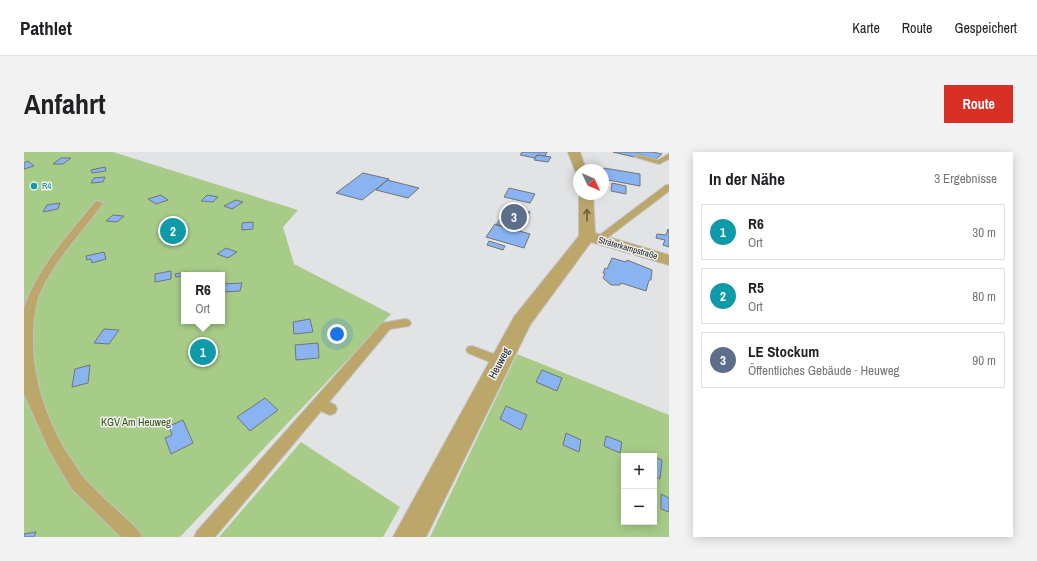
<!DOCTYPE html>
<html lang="de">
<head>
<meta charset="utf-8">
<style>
	:root { --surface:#fff; --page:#f2f2f2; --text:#202124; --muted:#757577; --line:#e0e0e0; --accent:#d93025 }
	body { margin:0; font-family:"Archivo Narrow",sans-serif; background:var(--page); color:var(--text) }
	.controls { position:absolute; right:12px; bottom:12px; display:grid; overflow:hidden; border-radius:0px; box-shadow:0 2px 10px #0003 }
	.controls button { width:36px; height:36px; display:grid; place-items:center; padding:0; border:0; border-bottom:1px solid var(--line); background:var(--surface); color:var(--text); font:20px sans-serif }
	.compass { position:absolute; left:549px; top:12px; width:36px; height:36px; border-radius:50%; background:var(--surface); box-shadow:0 2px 10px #0003; rotate:134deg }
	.you { position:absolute; left:313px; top:182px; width:14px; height:14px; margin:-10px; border:3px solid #fff; border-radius:50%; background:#1a73e8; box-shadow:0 0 0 6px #1a73e833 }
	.badge { display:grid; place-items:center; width:26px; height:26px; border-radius:50%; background:var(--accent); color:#fff; font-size:13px; font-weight:700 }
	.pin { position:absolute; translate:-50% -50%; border:2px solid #fff; box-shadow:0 1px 4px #0006 }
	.popup { position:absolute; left:157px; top:120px; width:44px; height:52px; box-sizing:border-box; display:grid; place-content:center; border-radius:0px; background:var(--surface); filter:drop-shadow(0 1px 3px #0005); font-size:13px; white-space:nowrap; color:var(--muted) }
	.popup b { font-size:15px; color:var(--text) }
	.popup::after { content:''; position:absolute; left:50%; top:100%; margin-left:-8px; border:8px solid transparent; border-top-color:var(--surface) }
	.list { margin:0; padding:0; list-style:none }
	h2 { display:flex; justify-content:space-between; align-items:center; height:52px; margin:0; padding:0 16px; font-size:17px }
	h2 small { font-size:13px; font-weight:400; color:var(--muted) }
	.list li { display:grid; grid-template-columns:26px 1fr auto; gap:12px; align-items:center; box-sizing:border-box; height:56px; margin:0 8px 8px; padding:0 8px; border:1px solid var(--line); border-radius:0px }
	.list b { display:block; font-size:15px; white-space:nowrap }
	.list p { margin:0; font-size:13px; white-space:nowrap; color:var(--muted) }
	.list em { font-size:13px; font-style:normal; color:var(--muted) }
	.map { position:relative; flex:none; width:645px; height:385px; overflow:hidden; border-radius:0px }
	header { display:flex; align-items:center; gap:24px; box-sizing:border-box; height:56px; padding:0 20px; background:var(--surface); border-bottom:1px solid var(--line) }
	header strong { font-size:19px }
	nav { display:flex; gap:22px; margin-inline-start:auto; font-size:14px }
	.intro { display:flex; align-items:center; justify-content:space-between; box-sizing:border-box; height:96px; padding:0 24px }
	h1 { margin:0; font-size:28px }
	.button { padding:10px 18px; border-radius:0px; background:var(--accent); color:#fff; font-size:14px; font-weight:700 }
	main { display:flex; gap:24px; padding:0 24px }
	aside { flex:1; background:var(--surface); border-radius:0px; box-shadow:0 2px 10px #0003 }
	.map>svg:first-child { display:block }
	.green { fill:#a7cc88; fill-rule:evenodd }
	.building { fill:#8ab3f2; stroke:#737475 }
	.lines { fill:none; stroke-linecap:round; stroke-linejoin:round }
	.lane-casing { stroke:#c0c1c2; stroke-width:2 }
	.street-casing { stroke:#c0c1c2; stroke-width:2 }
	.lane { fill:#bda66a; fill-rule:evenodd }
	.street { fill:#bda66a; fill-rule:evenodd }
	.oneway { stroke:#695e44 }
	.culture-dot { fill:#0f9aa8; stroke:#eff0f2; stroke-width:1.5 }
	.labels { text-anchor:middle; stroke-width:3; stroke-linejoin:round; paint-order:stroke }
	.far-culture-label { font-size:9px; fill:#0d838f; stroke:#eff0f2; text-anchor:start }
	.far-street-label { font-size:9px; fill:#242425; stroke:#eff0f2 }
	.street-label { font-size:11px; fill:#242425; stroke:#eff0f2 }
	.park-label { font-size:11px; fill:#385518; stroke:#eff0f2 }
</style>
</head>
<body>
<header>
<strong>Pathlet</strong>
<nav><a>Karte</a><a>Route</a><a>Gespeichert</a></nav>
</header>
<div class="intro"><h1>Anfahrt</h1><a class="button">Route</a></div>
<main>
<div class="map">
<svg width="645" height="385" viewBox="0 0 645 385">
	<rect width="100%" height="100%" fill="#e2e3e5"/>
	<path class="green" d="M0 0H89L274 58 259 75 270 112 367 162 156 385H0ZM160 123H198V169H160Z
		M493 202 645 263V385H406ZM600 304H630V370H600Z
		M277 290 376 355 359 385H195Z"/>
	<path class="building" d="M498 0H523L521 4 513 3 511 6 496 3Z
		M589 0H628L638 2 632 7 614 2 610 5Z
		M513 3 521 4 527 5 524 10 510 8Z
		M37 6H47L39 12H29Z
		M4 9 10 14 0 17V11Z
		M81 15 82 19 68 21 67 18Z
		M580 16 616 22V34L579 27Z
		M339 21 365 27 338 48 312 41Z
		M81 25 79 30 67 31 70 26Z
		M363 28 395 36 384 46 352 38Z
		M588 31 602 34V42L587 39Z
		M485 36 511 42 506 51 480 45Z
		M137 43 144 48 132 52 124 47Z
		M183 43 194 45 189 50 177 49Z
		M212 48 219 50 208 57 200 54Z
		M36 51 34 57 19 60 23 53Z
		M484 54 506 60 496 79 472 73Z
		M89 63 100 64 93 70 82 69Z
		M229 70V77L218 78V71Z
		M471 72 506 82 500 96 462 85Z
		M644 77 645 78V95L639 93 641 88 632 86 633 82 642 83Z
		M465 89 481 94 479 98 463 93Z
		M202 96 213 100 204 106 193 102Z
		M80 100 82 107 68 111 67 107 63 108 62 104Z
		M588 106 602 110 603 108 628 118 627 128H625L622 139 597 131 596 133H587L579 126 581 122 579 121 581 116 583 117Z
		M147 119V127L131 130V122Z
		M162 120V123L152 125 151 122Z
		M218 131 216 139 198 140 199 132Z
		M286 167 289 180 270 182 269 170Z
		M80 177 95 178 85 192 70 191Z
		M294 191 295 206 272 208 271 193Z
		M66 213 64 231 48 235 51 217Z
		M518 218 538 226 533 239 512 230Z
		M241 246 254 258 226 279 213 265Z
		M482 254 503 263 497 278 476 267Z
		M159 268 169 291 147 302 141 286 148 283 145 274Z
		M542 281 557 288 555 300 539 293Z
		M582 284 598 290 596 301 580 294Z
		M630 305 638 308 636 327 630 324Z
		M637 342 645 346V360L637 357Z
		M12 380 10 385H0V382Z"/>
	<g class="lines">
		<g class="lane-casing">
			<path id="lane" d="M645 2V7L635 12 611 5 614 3 634 8Z
				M642 33H645V39L579 89H573V85Z
				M72 49 79 51C57 82 28 110 14 146 0 199 16 259 45 304 50 311 55 320 60 326 77 345 97 361 115 379L118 385H97L48 337 26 300 0 242V156C14 115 45 82 72 49Z
				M381 167 385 168 387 171 385 174 366 177 305 250 311 253 313 257 311 261 306 263 297 259 191 385H170L173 379 358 171Z
				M448 194 480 206 482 209 480 212 476 214 444 201 442 198 444 195Z"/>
		</g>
		<g class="street-casing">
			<path id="street" d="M544 0H556L562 18H555V22L552 21Z
				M555 42H569L571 81 645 103V113L567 90 506 173 402 385H369L490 165 555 84Z"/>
		</g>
		<use href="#lane" class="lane"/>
		<use href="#street" class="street"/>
	</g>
	<defs><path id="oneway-shaft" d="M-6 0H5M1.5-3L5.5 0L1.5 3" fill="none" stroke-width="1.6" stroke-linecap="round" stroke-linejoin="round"/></defs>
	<use class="oneway" href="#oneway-shaft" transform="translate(563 63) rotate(-91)"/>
	<circle class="culture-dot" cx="10" cy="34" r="4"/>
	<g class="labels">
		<g class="far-culture-label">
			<text x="18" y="37">R4</text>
		</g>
		<g class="far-street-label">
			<text transform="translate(604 96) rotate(16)" y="3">Sträterkampstraße</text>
		</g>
		<g class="street-label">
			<text transform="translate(475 211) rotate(-62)" y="4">Heuweg</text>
		</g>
		<g class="park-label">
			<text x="112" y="274">KGV Am Heuweg</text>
		</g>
	</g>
</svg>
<div class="controls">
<button>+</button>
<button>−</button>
</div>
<svg class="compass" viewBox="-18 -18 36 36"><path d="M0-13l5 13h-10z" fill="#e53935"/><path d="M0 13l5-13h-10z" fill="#757577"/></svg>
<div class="you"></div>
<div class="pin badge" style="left:179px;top:200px;background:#0f9aa8">1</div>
<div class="popup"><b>R6</b>Ort</div>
<div class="pin badge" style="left:149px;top:79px;background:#0f9aa8">2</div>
<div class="pin badge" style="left:490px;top:65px;background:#5c6f8a">3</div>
</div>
<aside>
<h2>In der Nähe<small>3 Ergebnisse</small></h2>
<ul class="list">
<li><span class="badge" style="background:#0f9aa8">1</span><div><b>R6</b><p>Ort</p></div><em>30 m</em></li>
<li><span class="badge" style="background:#0f9aa8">2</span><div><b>R5</b><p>Ort</p></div><em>80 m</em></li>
<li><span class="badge" style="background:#5c6f8a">3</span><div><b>LE Stockum</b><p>Öffentliches Gebäude · Heuweg</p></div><em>90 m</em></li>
</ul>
</aside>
</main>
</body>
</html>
